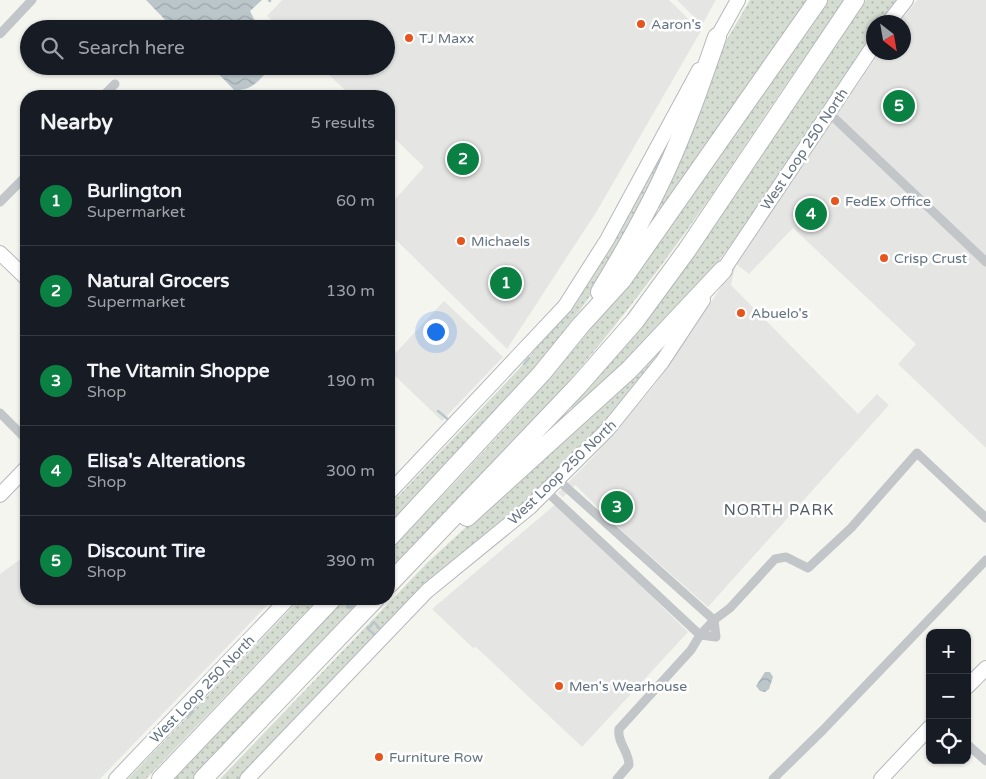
<!DOCTYPE html>
<html lang="en">
<head>
<meta charset="utf-8">
<style>
	:root { --surface:#171b24; --page:#20242c; --text:#f1f3f6; --muted:#9ea1a6; --line:#363941; --accent:#0b8043 }
	body { margin:0; font-family:"Varela Round",sans-serif; background:var(--page); color:var(--text) }
	.controls { position:absolute; right:15px; bottom:15px; display:grid; overflow:hidden; border-radius:10px; box-shadow:0 1px 4px #0004 }
	.controls button { width:45px; height:45px; display:grid; place-items:center; padding:0; border:0; border-bottom:1px solid var(--line); background:var(--surface); color:var(--text); font:25px sans-serif }
	.compass { position:absolute; left:866px; top:15px; width:45px; height:45px; border-radius:50%; background:var(--surface); box-shadow:0 1px 4px #0004; rotate:149deg }
	.you { position:absolute; left:435px; top:331px; width:18px; height:18px; margin:-12px; border:4px solid #fff; border-radius:50%; background:#1a73e8; box-shadow:0 0 0 8px #1a73e833 }
	.badge { display:grid; place-items:center; width:32px; height:32px; border-radius:50%; background:var(--accent); color:#fff; font-size:16px; font-weight:700 }
	.pin { position:absolute; translate:-50% -50%; border:2px solid #fff; box-shadow:0 1px 5px #0006 }
	.list { margin:0; padding:0; list-style:none }
	h2 { display:flex; justify-content:space-between; align-items:center; height:65px; margin:0; padding:0 20px; font-size:21px }
	h2 small { font-size:16px; font-weight:400; color:var(--muted) }
	.list li { display:grid; grid-template-columns:32px 1fr auto; gap:15px; align-items:center; box-sizing:border-box; height:90px; padding:0 20px; border-top:1px solid var(--line) }
	.list b { display:block; font-size:19px; white-space:nowrap }
	.list p { margin:0; font-size:16px; white-space:nowrap; color:var(--muted) }
	.list em { font-size:16px; font-style:normal; color:var(--muted) }
	.icon { flex:none; width:28px; height:28px; fill:none; stroke:currentColor; stroke-width:2; stroke-linecap:round; stroke-linejoin:round }
	.map { position:relative; flex:none; width:986px; height:779px; overflow:hidden }
	.search { position:absolute; background:var(--surface); box-shadow:0 1px 4px #0004; left:20px; top:20px; width:375px; height:55px; display:flex; align-items:center; gap:12px; box-sizing:border-box; padding:0 18px; border-radius:28px; color:var(--muted); font-size:19px }
	.panel { position:absolute; background:var(--surface); box-shadow:0 1px 4px #0004; left:20px; top:90px; width:375px; height:515px; border-radius:20px }
	.map>svg:first-child { display:block }
	.built { fill:#e5e6e4 }
	.green { fill:url(#green-dots) }
	.water { fill:url(#water-waves) }
	.lines { fill:none; stroke-linecap:round; stroke-linejoin:round }
	.stream { stroke:#bbc6cb; stroke-width:2.5 }
	.secondary-casing { stroke:#b4b9be; stroke-width:16 }
	.highway-casing { stroke:#b5b8bb; stroke-width:20 }
	.street { stroke:#c2c6c9; stroke-width:9 }
	.secondary { stroke:#fff; stroke-width:14 }
	.highway { stroke:#fff; stroke-width:18 }
	.poi-dot { fill:#e7551f; stroke:#fff; stroke-width:2 }
	.labels { text-anchor:middle; stroke-width:5; stroke-linejoin:round; paint-order:stroke }
	.poi-label { font-size:14px; fill:#637382; stroke:#fff; text-anchor:start }
	.street-label { font-size:14px; fill:#637382; stroke:#fff }
	.neighbourhood-label { font-size:15px; letter-spacing:1px; fill:#515c67; stroke:#fff }
</style>
</head>
<body>
<div class="map">
<svg width="986" height="779" viewBox="0 0 986 779">
	<defs>
		<pattern id="green-dots" width="8" height="8" patternUnits="userSpaceOnUse" patternTransform="scale(1.25)"><rect width="8" height="8" fill="#d5dcd1"/><path d="M2 2h.1M6 6h.1" fill="none" stroke="#b0b7af" stroke-width="1.8" stroke-linecap="round"/></pattern>
		<pattern id="water-waves" width="16" height="10" patternUnits="userSpaceOnUse" patternTransform="scale(1.25)"><rect width="16" height="10" fill="#bbc6cb"/><path d="M0 5q4-4 8 0t8 0" fill="none" stroke="#9ca5aa"/></pattern>
	</defs>
	<rect width="100%" height="100%" fill="#f5f5f0"/>
	<path class="built" d="M282 0H669L701 31 597 211 507 349 389 233V206L424 167 389 133V96H351L320 66H386V29H281L267 16Z
		M677 0H716L702 25Z
		M917 0H986V448L898 364 916 344 793 228 749 274 736 264 731 285 858 414 877 394 889 405 708 607 621 530 575 485 563 497 558 493 592 458 654 386 691 333 736 264 781 197 879 53 904 52V22H900Z
		M444 301 503 357 442 421 389 370V360Z
		M557 503 688 632 582 747 476 647 473 648 432 609Z
		M26 555V599H273L100 779H0V574Z"/>
	<path class="green" d="M750 0H807L661 210 655 205 719 53Z
		M826 0H846C798 64 754 132 709 199 678 243 646 287 612 329 543 416 465 494 389 575V552C459 477 532 404 596 322 677 219 750 108 826 0Z
		M866 0H898L882 22H874L873 35 748 221 718 262 695 290 576 413 571 407 590 385Z
		M677 126 666 160 593 292C533 377 459 449 389 525V506L518 370 567 311 599 265Z
		M677 327 663 351 588 444 273 743 239 779H220L427 563 515 482Z
		M300 599H318L146 779H128Z
		M344 599H366L194 779H172Z"/>
	<path class="water" d="M146 0H262L250 11 254 19 264 29H174Z
		M211 66H272C260 79 253 91 234 90Z
		M765 672H770L773 677 769 689 765 692 760 691 756 686Z"/>
	<g class="lines">
		<path class="stream" d="M269 0 270 1
			M654 169 658 162
			M524 364 529 358
			M438 411 450 421
			M350 602 353 605 350 608 347 605Z
			M374 622 381 630 376 636 368 629Z
			M188 717 193 711"/>
		<g class="secondary-casing">
			<path id="secondary" d="M889 22 906 0
				M713 45 738 0
				M0 253 26 278
				M718 278 874 45
				M389 493 565 306 607 240 699 70
				M0 495 26 468
				M967 687 986 668
				M116 779 288 599
				M247 779 427 591 530 507 608 429 662 362 703 300
				M881 779 930 727"/>
		</g>
		<g class="highway-casing">
			<path id="highway" d="M600 292C623 254 645 216 664 175 685 130 701 83 717 37
				M467 517 629 370 723 270
				M389 538 542 373 581 325 622 280 818 0
				M389 584 577 387 635 321 687 250 855 0
				M161 779 332 599
				M203 779 375 599"/>
		</g>
		<path class="street" d="M0 34 32 0
			M103 96 115 84
			M828 112 986 262
			M0 202 26 176
			M0 413 26 439
			M546 491 700 635 716 637 714 620 558 480
			M967 744 986 761
			M617 779 629 765C629 751 617 743 619 729L691 650 700 635 714 620 730 608 775 559 786 557 808 568 851 528 917 453 986 518
			M773 779 823 730 986 560"/>
		<use href="#secondary" class="secondary"/>
		<use href="#highway" class="highway"/>
	</g>
	<g class="poi-dot">
		<circle cx="641" cy="24" r="5"/>
		<circle cx="409" cy="38" r="5"/>
		<circle cx="835" cy="201" r="5"/>
		<circle cx="461" cy="241" r="5"/>
		<circle cx="884" cy="258" r="5"/>
		<circle cx="741" cy="313" r="5"/>
		<circle cx="559" cy="686" r="5"/>
		<circle cx="379" cy="757" r="5"/>
	</g>
	<g class="labels">
		<g class="poi-label">
			<text x="651" y="29">Aaron's</text>
			<text x="419" y="43">TJ Maxx</text>
			<text x="845" y="206">FedEx Office</text>
			<text x="471" y="246">Michaels</text>
			<text x="894" y="263">Crisp Crust</text>
			<text x="751" y="318">Abuelo's</text>
			<text x="569" y="691">Men's Wearhouse</text>
			<text x="389" y="762">Furniture Row</text>
		</g>
		<g class="street-label">
			<text transform="translate(804 149) rotate(-56)" y="5">West Loop 250 North</text>
			<text transform="translate(562 472) rotate(-44)" y="5">West Loop 250 North</text>
			<text transform="translate(202 689) rotate(-46)" y="5">West Loop 250 North</text>
		</g>
		<g class="neighbourhood-label">
			<text x="779" y="515">NORTH PARK</text>
		</g>
	</g>
</svg>
<div class="controls">
<button>+</button>
<button>−</button>
<button><svg class="icon" aria-label="locate" viewBox="0 0 24 24"><circle cx="12" cy="12" r="6"/><path d="M12 2v4M12 18v4M2 12h4M18 12h4"/></svg></button>
</div>
<svg class="compass" viewBox="-18 -18 36 36"><path d="M0-13l5 13h-10z" fill="#e53935"/><path d="M0 13l5-13h-10z" fill="#9ea1a6"/></svg>
<div class="you"></div>
<div class="pin badge" style="left:506px;top:283px">1</div>
<div class="pin badge" style="left:463px;top:159px">2</div>
<div class="pin badge" style="left:617px;top:507px">3</div>
<div class="pin badge" style="left:811px;top:214px">4</div>
<div class="pin badge" style="left:899px;top:106px">5</div>
<div class="search"><svg class="icon" aria-label="search" viewBox="0 0 24 24"><circle cx="10" cy="10" r="6"/><path d="M15 15l6 6"/></svg>Search here</div>
<section class="panel">
<h2>Nearby<small>5 results</small></h2>
<ul class="list">
<li><span class="badge">1</span><div><b>Burlington</b><p>Supermarket</p></div><em>60 m</em></li>
<li><span class="badge">2</span><div><b>Natural Grocers</b><p>Supermarket</p></div><em>130 m</em></li>
<li><span class="badge">3</span><div><b>The Vitamin Shoppe</b><p>Shop</p></div><em>190 m</em></li>
<li><span class="badge">4</span><div><b>Elisa's Alterations</b><p>Shop</p></div><em>300 m</em></li>
<li><span class="badge">5</span><div><b>Discount Tire</b><p>Shop</p></div><em>390 m</em></li>
</ul>
</section>
</div>
</body>
</html>
